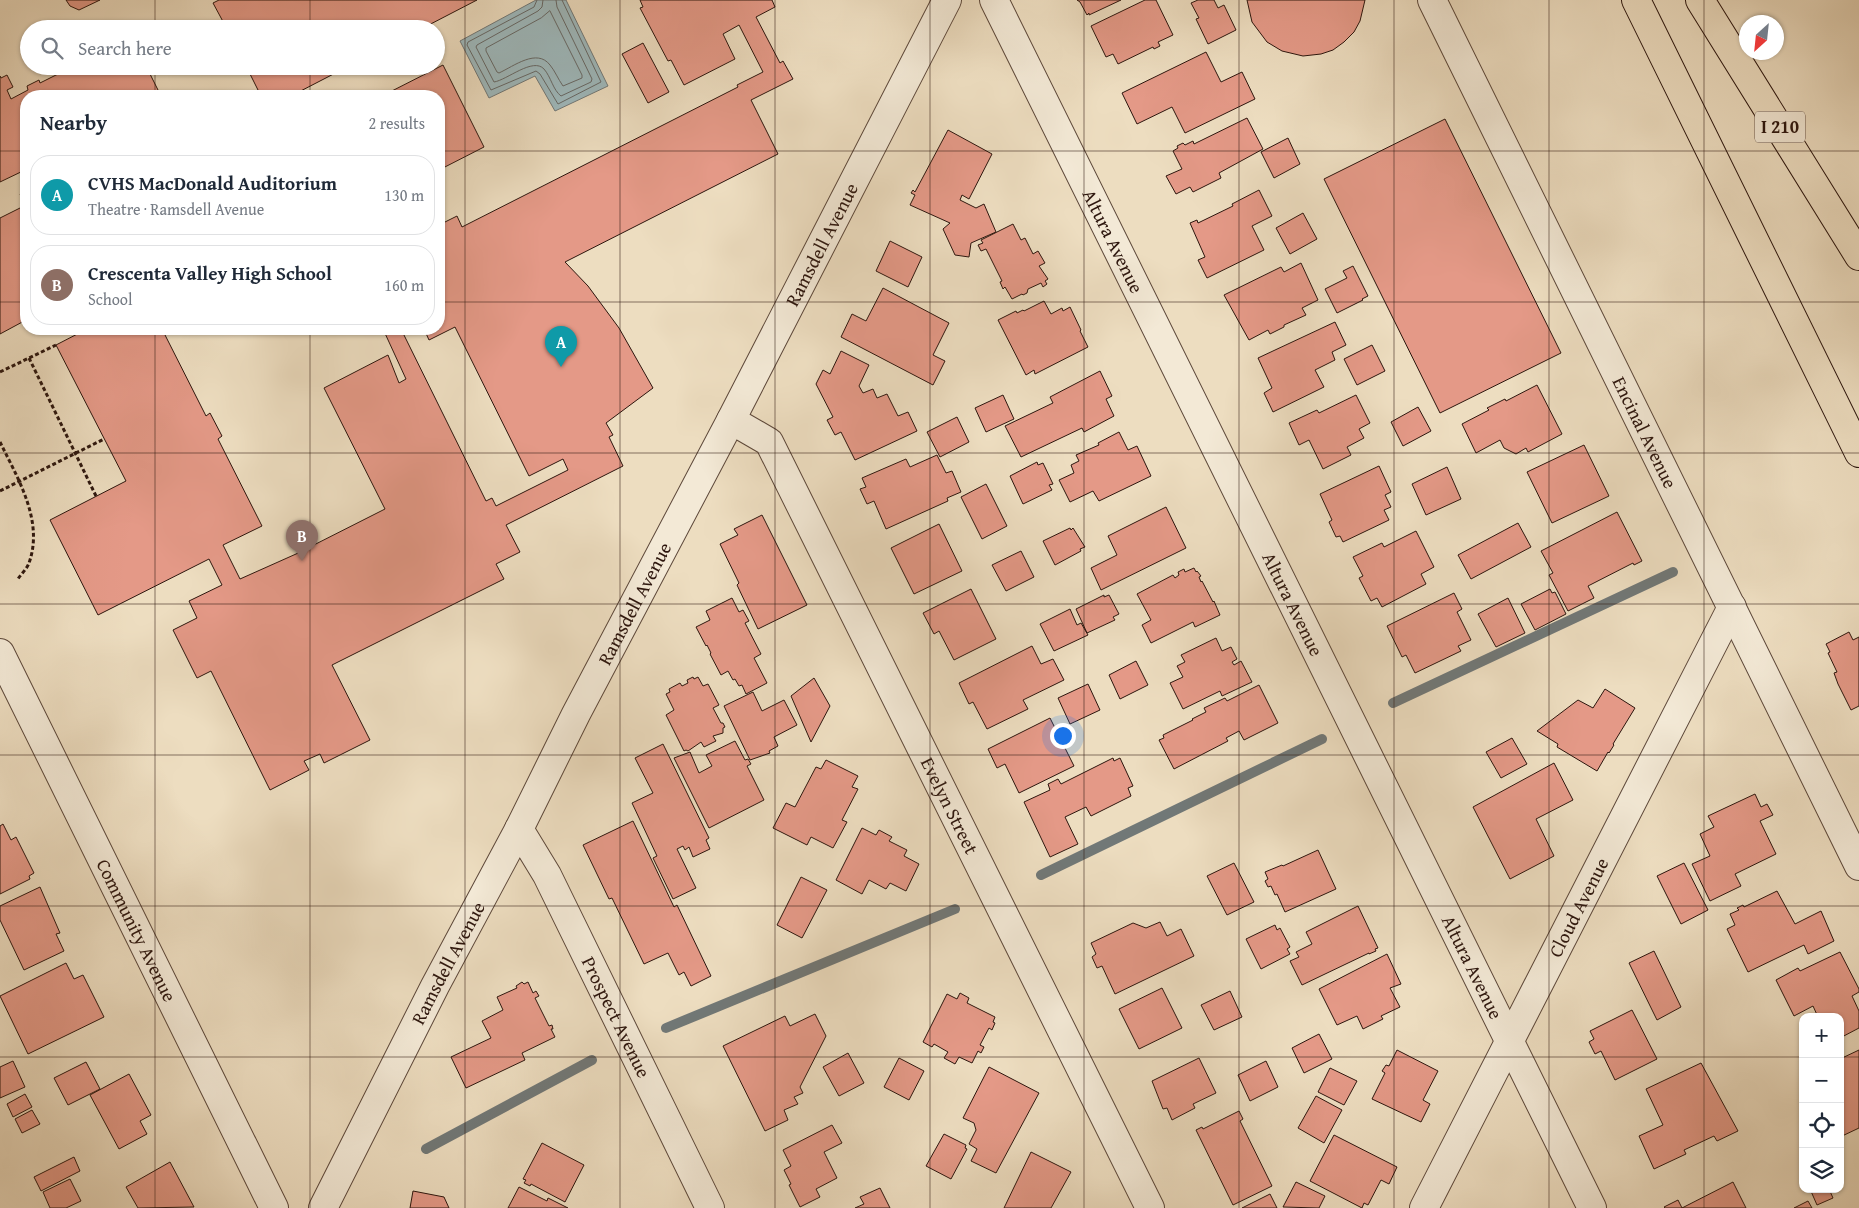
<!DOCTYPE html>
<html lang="en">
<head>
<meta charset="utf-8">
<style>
	:root { --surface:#fff; --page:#f2f2f3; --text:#1f2937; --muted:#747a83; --line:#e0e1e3; --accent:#8f2418 }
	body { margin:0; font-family:"Gentium Book Plus",serif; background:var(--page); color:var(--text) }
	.controls { position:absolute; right:15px; bottom:15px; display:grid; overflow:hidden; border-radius:10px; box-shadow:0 1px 4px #0004 }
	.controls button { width:45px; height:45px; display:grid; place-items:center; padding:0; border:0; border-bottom:1px solid var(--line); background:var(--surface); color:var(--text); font:25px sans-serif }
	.compass { position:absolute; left:1739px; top:15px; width:45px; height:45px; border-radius:50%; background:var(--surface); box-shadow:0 1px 4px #0004; rotate:207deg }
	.you { position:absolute; left:1062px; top:735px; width:18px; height:18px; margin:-12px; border:4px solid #fff; border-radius:50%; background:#1a73e8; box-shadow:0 0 0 8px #1a73e833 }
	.badge { display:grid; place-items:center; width:32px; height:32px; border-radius:50%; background:var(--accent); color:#fff; font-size:16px; font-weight:700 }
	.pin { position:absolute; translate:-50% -41px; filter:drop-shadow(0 1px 2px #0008) }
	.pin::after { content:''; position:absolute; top:26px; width:18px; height:15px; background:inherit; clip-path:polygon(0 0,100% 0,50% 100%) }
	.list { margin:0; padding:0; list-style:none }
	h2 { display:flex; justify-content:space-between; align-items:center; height:65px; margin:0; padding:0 20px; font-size:21px }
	h2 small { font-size:16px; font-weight:400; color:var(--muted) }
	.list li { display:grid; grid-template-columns:32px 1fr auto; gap:15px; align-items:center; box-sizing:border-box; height:80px; margin:0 10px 10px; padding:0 10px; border:1px solid var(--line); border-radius:20px }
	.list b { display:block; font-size:19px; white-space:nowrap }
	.list p { margin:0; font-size:16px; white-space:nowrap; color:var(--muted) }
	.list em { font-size:16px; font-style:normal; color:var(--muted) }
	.icon { flex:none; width:28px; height:28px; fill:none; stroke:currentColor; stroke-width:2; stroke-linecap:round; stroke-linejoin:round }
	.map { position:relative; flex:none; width:1859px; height:1208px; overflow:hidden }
	.search { position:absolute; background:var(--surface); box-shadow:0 1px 4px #0004; left:20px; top:20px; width:425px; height:55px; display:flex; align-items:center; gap:12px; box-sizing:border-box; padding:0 18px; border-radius:28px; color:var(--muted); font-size:19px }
	.panel { position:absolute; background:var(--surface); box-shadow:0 1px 4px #0004; left:20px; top:90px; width:425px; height:245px; border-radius:20px }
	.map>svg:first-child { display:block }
	.water { fill:#9eb9bd; stroke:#717877 }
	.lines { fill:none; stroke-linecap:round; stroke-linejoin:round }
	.shore { stroke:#666866; stroke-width:1 }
	.stream { stroke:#717877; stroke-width:10 }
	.building { fill:#e49987; stroke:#2d160e }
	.minor-casing { stroke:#5d483a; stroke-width:30 }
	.highway-casing { stroke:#2d160e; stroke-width:30 }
	.path { stroke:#2d160e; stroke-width:3; stroke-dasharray:4 2.5; stroke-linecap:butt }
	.minor { stroke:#f3e9d6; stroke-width:28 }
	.highway { stroke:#edddc0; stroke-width:28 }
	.grid { fill:none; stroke:#2d160e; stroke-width:1; stroke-opacity:0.55 }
	.labels { text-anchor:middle; stroke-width:4; stroke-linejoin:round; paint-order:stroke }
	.shield { fill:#f3e9d6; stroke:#68554a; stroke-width:1 }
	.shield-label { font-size:18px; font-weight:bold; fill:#2d160e }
	.street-label { font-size:19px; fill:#2d160e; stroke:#f3e9d6 }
</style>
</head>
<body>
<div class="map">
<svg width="1859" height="1208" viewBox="0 0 1859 1208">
	<rect width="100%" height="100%" fill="#edddc0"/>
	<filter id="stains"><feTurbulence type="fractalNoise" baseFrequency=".004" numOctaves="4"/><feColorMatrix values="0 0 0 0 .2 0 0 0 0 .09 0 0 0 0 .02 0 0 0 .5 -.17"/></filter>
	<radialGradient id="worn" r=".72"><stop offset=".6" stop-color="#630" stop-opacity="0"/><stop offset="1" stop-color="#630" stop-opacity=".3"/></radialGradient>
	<path class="water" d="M536 0H566L608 86 555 111 535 76 489 98 460 41Z"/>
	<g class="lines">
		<path class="shore" d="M537 0 534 7 468 42 467 45 491 90 536 71 540 74 558 104 601 82 562 0
			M543 0 542 7 538 11 477 45 476 47 494 82C507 80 533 57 544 69 551 77 553 90 561 96L591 82 592 79 557 7 556 0
			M550 11 582 75V78L563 86C558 79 555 71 550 65 537 48 514 66 499 73L497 72 486 51V48L541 18Z"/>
		<path class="stream" d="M1393 703 1673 572
			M1041 875 1322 739
			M666 1028 955 909
			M426 1149 592 1060"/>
	</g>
	<path class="building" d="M66 0H100L79 10 70 6Z
		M219 0H477L421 29H227L213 3Z
		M640 0H772L775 7 756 17 780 63 783 61 793 79 751 100 778 154 565 262 588 286 619 328 653 388 606 423 613 435 609 437 623 466 506 525 520 552 496 564 504 579 332 665 370 740 324 763 320 754 304 761 309 770 270 790 211 671 197 678 173 630 197 618 189 601 222 585 209 559 98 615 50 520 126 481 56 345 87 329H162L206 416 210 413 222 436 218 439 262 526 223 545 240 579 296 554 385 509 324 388 388 355 399 383 406 379 383 329H401L486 501 492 498 496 506 568 470 563 459 529 476 455 327 429 340 424 329H439V225L457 216 462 227 738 87 737 85 763 72 739 25 723 34 735 59 684 85 671 60 668 61 640 8 643 7Z
		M1077 0H1121L1089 15V13L1087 15 1080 2Z
		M1145 0H1156L1173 35 1158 42 1160 46 1154 49 1153 47 1118 64 1113 54 1106 57 1091 26Z
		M1198 0H1214L1218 8 1224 5 1236 30 1208 44 1196 19 1199 18 1191 3Z
		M1247 0H1365L1360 21 1354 32 1344 42 1333 50 1321 54 1303 56 1282 51 1267 42 1252 22Z
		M643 43 669 92 648 103 622 54Z
		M1206 52 1221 82 1242 72 1255 99 1185 133 1172 107 1137 124 1122 93Z
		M443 65 484 147 439 170V96H382Z
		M74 66H146L161 96H26V173L25 170 0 182V76L1 78 7 75 13 87 7 90 11 99 28 90 27 86 39 80 40 83Z
		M246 66H349L291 96H261Z
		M1247 118 1263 149 1219 173 1221 178 1193 192 1190 187 1176 194 1166 176 1182 169 1173 151 1178 148 1177 146 1183 143 1185 145 1193 141 1194 144Z
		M1445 119 1561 353 1440 413 1324 179Z
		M948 130 992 154 969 199 962 195 960 200 976 208 984 204 996 232 971 243 969 257 955 255 943 229 950 223 910 205 915 195 911 193 913 190 915 192Z
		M1288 138 1300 164 1274 178 1261 152Z
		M1259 190 1272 216 1252 226 1264 250 1207 278 1198 260 1205 257 1190 223 1197 220 1198 223 1233 206 1232 204Z
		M26 191V320L0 334V218L26 205 20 194Z
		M1303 213 1317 239 1290 254 1276 228Z
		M1013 224 1021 240 1025 238 1033 254 1038 251 1045 263 1039 266 1048 279 1045 281 1047 284 1043 287 1041 283 1028 289 1027 293 1023 295 1022 294 1012 299 1005 287 1003 289 1000 282 1002 281 986 249 981 251 978 245 983 243 981 240Z
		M890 241 922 257 908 287 876 271Z
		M1301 263 1318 300 1302 308 1306 315 1284 325V327L1270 334 1268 330 1249 340 1224 295 1281 267 1284 272Z
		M1353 266 1368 296 1362 299 1363 300 1337 313 1325 289 1347 278 1343 271Z
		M883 288 949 323 933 355 945 361 933 385 841 337 852 314 866 321Z
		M1044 301 1051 314 1062 308 1063 311 1070 307 1081 330 1080 331 1088 347 1035 374 1034 370 1026 375 998 320 1016 311 1017 313 1023 310 1024 311Z
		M1335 322 1346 345 1332 352 1335 360 1315 370 1324 387 1273 412 1264 393 1272 388 1258 358Z
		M1372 345 1385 371 1357 385 1344 359Z
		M841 351 869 365 859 386 863 393 873 389 877 398 887 394 898 416 908 412 917 431 855 460 841 432 835 435 827 420 833 417 816 384 823 370 830 374Z
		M1100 371 1112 396 1106 399 1114 416 1084 432 1082 428 1021 457 1005 426 1053 403 1050 397Z
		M1537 385 1562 434 1528 452 1526 448 1516 454 1504 448 1500 440 1476 453 1462 424 1489 410 1487 408 1505 399 1506 401Z
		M1003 395 1014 419 986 432 975 408Z
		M1356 395 1370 423 1359 429 1364 438 1347 447 1351 455 1323 469 1309 440 1299 445 1289 423 1317 410 1319 413Z
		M1418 407 1431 431 1403 446 1391 422Z
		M957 417 969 442 940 457 927 432Z
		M1119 432 1128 450 1137 446 1151 476 1099 501 1093 491 1070 502 1059 480 1074 473 1071 465 1079 461 1076 455 1099 445 1098 443Z
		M1584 445 1609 496 1552 523 1527 472Z
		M937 455 946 473 952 471 961 492 947 498 948 501 886 529 874 501 867 504 860 489 866 487 862 478 906 459 910 467Z
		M1037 462 1038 465 1043 463 1053 484 1049 485 1052 490 1023 504 1010 476Z
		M1379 466 1391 492 1385 495 1391 507 1384 510 1389 520 1343 542 1340 536 1336 537 1329 522 1332 520 1320 494Z
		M1447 467 1461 499 1426 515 1412 484Z
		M986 484 1007 526 982 539 961 497Z
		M1166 507 1186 548 1101 590 1091 568 1117 555 1108 536Z
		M1617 512 1642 561 1634 565 1633 563 1588 586 1594 598 1568 611 1549 575 1553 573 1541 551Z
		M762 515 807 605 758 629 737 585 739 583 720 544 738 535 734 529Z
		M1518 523 1531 547 1471 579 1458 555Z
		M939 524 962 571 914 594 891 548Z
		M1070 528 1071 530 1073 528 1085 547 1080 549 1081 551 1055 565 1043 541Z
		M1416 531 1434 567 1421 574 1426 584 1382 607 1377 598 1371 601 1359 578 1363 576 1353 557 1382 543 1384 547Z
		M1021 551 1034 577 1006 591 992 565Z
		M1194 568 1196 572 1197 571 1201 576 1199 577 1201 582 1202 581 1213 602 1214 601 1220 615 1195 627 1193 622 1151 643 1142 625 1151 620 1137 594 1173 575 1175 578 1179 575 1178 572 1184 569 1185 572Z
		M971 589 996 639 954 660 939 631 934 634 923 613Z
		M1550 589 1552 593 1555 592 1566 614 1535 630 1521 604Z
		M1454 593 1462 609 1457 612 1471 640 1458 646 1461 651 1415 673 1406 655 1402 657 1387 626Z
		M1104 595V597L1109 595 1119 614 1113 617 1115 620 1087 633 1076 609Z
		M732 598 739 612 743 610 749 621 745 623 761 654 754 658 767 683 746 694 742 685 739 686 735 679 733 680 728 671 721 675 710 654 711 653 707 645 706 646 696 627 710 620 706 611Z
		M1508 598 1525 633 1496 647 1478 614Z
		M1070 609 1077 625 1081 623 1088 635 1054 651 1040 624Z
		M1849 632 1853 640 1859 637V706L1851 710 1838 684 1834 673 1837 672 1828 653 1830 652 1826 644Z
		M1216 638 1222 651 1231 647 1237 659 1232 662 1234 665 1241 661 1252 682 1222 696 1220 691 1183 709 1170 683 1183 677 1177 666 1185 662 1181 655Z
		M1032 646 1041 664 1053 659 1064 680 1023 700 1028 709 987 729 973 702 969 704 959 683Z
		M1136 661 1148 685 1120 699 1109 675Z
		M693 677 694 679 698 677 703 686 708 684 719 705 713 708 721 723H723L725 727 723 728V733L713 736 716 741 704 747 701 742 688 751 686 750 684 751 666 715 674 710 666 694 670 692 669 689 680 683 682 686 688 683 687 680Z
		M814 678 830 706 811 742 791 696Z
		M1088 684 1100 710 1070 724 1058 698Z
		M1259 685 1278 723 1244 740 1239 731 1226 738 1228 741 1174 769 1159 740 1164 738 1163 735 1193 720 1192 719 1206 712 1204 708 1225 698 1227 701Z
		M1605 689 1635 708 1613 744 1614 745 1609 753 1608 752 1597 771 1557 747 1558 744 1537 731 1578 700 1593 708Z
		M753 692 762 711 784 700 797 725 774 737 778 746 769 751 770 753 750 760 724 706Z
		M1050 718 1074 766 1019 793 1005 764 997 768 988 749Z
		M1512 738 1527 764 1501 778 1486 752Z
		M735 741 745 760 748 759 751 764 747 766 764 800 709 828 674 758 690 752 699 773 712 766 706 755Z
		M663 744 709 838 706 840 710 849 693 857 689 847 685 850 683 846 677 849 696 888 673 899 653 858 657 856 632 803 653 793 635 758Z
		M1113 758 1114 761 1120 758 1133 786 1128 788 1131 796 1091 816 1086 807 1065 817 1078 844 1050 857 1024 802 1050 790 1048 784 1058 779 1061 784Z
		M826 760 858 776 852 787 858 789 842 820 847 822 833 848 811 837 807 845 773 828 786 803 795 807 816 767 821 769Z
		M1554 763 1573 800 1536 819 1554 856 1510 879 1473 807Z
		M1755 794 1761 807 1767 804 1773 815 1760 821 1776 854 1735 874 1741 886 1710 901 1692 864 1710 856 1700 834 1714 827 1708 816Z
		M633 821 674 907 677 905 711 976 691 986 684 972 679 975 668 953 644 964 612 898 609 899 583 845Z
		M3 824 11 840 16 837 34 873 29 876 30 879 0 894V826Z
		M862 828 876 835 879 830 892 837 889 841 907 850 904 856 919 864 906 891 890 883 886 889 869 880 862 894 836 880Z
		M1318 850 1336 889 1285 912 1277 894 1275 895 1271 886 1268 887 1265 881 1268 879 1265 872 1282 865 1283 866Z
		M1234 863 1254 902 1227 915 1207 876Z
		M1684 863 1708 910 1681 924 1657 876Z
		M801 877 827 890 802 938 777 925Z
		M40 887 60 933 56 934 64 951 24 970 0 920V906Z
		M1777 891 1795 924 1821 911 1834 941 1808 954 1804 945 1748 972 1727 929 1735 925 1730 914 1739 910 1737 908 1743 905 1744 907Z
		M1358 906 1378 948 1375 949 1376 951 1369 954V953L1302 985 1290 961 1299 957 1296 952 1312 944 1306 932Z
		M1160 922 1167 936 1181 929 1194 956 1115 994 1102 966 1097 968 1092 957 1096 954 1091 943 1133 923 1146 928Z
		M1275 925 1277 930 1280 928 1290 947 1287 949 1290 954 1261 969 1246 939Z
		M1654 951 1681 1007 1657 1020 1629 963Z
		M1840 952 1859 989V992L1852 996 1859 1011V1028L1840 1038V1017H1818L1813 1006 1794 1016 1776 980 1798 968 1800 971Z
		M1387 954 1401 984 1390 988 1400 1007 1381 1016 1383 1019 1363 1029 1357 1016 1337 1025 1319 989Z
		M66 963 74 979 83 975 104 1017 28 1054 0 996Z
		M522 982 524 984 528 982 533 993 536 991 539 996 535 998 549 1026 552 1025 553 1029H551L555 1037 522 1053 525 1060 466 1088 451 1057 491 1038 482 1021 503 1010 497 997 517 988 516 986Z
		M1162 988 1182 1028 1139 1049 1119 1009Z
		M1230 991 1242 1017 1214 1030 1201 1005Z
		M960 993 969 998 967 1003 995 1017 993 1022 995 1023 992 1030 989 1028 980 1045 984 1047 981 1053 978 1051 972 1063 959 1057 955 1064 944 1058 948 1052 934 1044 932 1047 923 1042 947 994 957 999Z
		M1632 1010 1657 1059 1615 1080 1601 1051 1595 1054 1589 1042 1594 1039 1590 1031Z
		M815 1014 826 1036 800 1087 803 1093 794 1097 798 1104 784 1110 788 1120 765 1131 723 1046 785 1016 790 1026Z
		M1319 1034 1332 1059 1304 1073 1292 1048Z
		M1397 1050 1438 1071 1423 1100 1430 1104 1421 1122 1372 1099 1385 1073 1382 1071 1386 1065 1389 1066Z
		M1859 1050V1128L1840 1137V1059Z
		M848 1053 864 1083 839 1096 823 1067Z
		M899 1058 924 1071 909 1100 884 1087Z
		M1199 1058 1216 1093 1193 1104 1195 1108 1172 1120 1167 1108 1163 1109 1152 1081Z
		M13 1061 25 1087 0 1098V1067Z
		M1266 1061 1278 1087 1250 1101 1238 1075Z
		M86 1062 100 1089 68 1105 54 1078Z
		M1701 1063 1738 1131 1717 1141 1714 1136 1684 1150 1686 1154 1654 1169 1639 1136 1663 1125 1646 1089Z
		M989 1067 1039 1093 996 1173 971 1161 977 1149 969 1144 976 1130 974 1123 963 1118Z
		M1330 1068 1357 1081 1344 1105 1318 1092Z
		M129 1074 151 1115 140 1121 147 1134 119 1149 90 1095Z
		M25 1094 32 1107 13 1117 7 1104Z
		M1316 1096 1342 1110 1324 1143 1298 1128Z
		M32 1110 40 1124 22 1133 15 1119Z
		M1239 1111 1243 1119 1240 1121 1272 1186 1233 1205 1196 1130 1202 1127 1203 1129Z
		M832 1125 842 1143 824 1152 837 1178 816 1189 820 1197 800 1207 789 1185 791 1184 784 1170 791 1166 783 1150Z
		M944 1134 966 1145 965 1148 967 1149 951 1179 926 1166Z
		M1334 1135 1397 1167 1389 1184 1381 1180 1368 1205 1364 1203 1362 1208 1310 1181Z
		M542 1143 584 1165 565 1202 531 1184 530 1186 524 1183 526 1180 523 1179Z
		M1031 1152 1071 1172 1051 1208H1004Z
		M74 1157 80 1171 41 1191 34 1177Z
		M170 1162 194 1207 138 1208 126 1187Z
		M70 1179 81 1201 66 1208H50L43 1192Z
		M1296 1182 1325 1196 1319 1208 1283 1207Z
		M1733 1182 1746 1208H1682Z
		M519 1187 547 1201 548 1198 568 1208H508Z
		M880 1188 890 1208H855L864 1204 860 1197Z
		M1810 1189H1829L1833 1198 1817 1205Z
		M413 1191 444 1197 449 1208H410Z
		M1270 1194 1277 1208H1242Z
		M1678 1200 1682 1208H1665L1664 1207Z
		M1808 1201 1812 1208H1794Z"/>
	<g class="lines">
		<g class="minor-casing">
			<g id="minor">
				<path id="s1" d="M994 0 1592 1208"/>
				<path id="s2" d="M1432 0 1859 866"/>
				<path id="s3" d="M731 420 769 442 1150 1208"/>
				<path id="s4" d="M0 653 274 1208"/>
				<path id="s5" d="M519 829 547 875 710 1208"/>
				<path id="s6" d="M323 1208 435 986 519 829 576 714 731 420 947 0"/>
				<path id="s7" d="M1424 1208 1732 607"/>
			</g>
		</g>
		<g class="highway-casing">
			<path id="highway" d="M1636 0 1859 453
				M1700 0 1859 256"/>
		</g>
		<path class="path" d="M29 358 96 496
			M0 372 56 345
			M0 442C18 479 44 521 29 563 27 569 21 574 18 579
			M0 491 104 439"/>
		<use href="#minor" class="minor"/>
		<use href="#highway" class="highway"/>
	</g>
	<path class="grid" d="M155 0V29M310 0V29M465 0V1208M620 0V1208M775 0V1208M930 0V1208M1084 0V1208M1239 0V1208M1394 0V1208M1549 0V1208M1704 0V1208M155 66V96M310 66V96M0 151H26M439 151H1859M0 302H26M439 302H1859M155 329V1208M310 329V1208M0 453H1859M0 604H1859M0 755H1859M0 906H1859M0 1057H1803M1840 1057H1859"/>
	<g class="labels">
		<rect class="shield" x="1755" y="111.5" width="50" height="31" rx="4"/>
		<g class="shield-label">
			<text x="1780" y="133">I 210</text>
		</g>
		<g class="street-label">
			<text dy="7" stroke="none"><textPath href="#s1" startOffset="269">Altura Avenue</textPath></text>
			<text dy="7" stroke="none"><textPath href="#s6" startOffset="1085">Ramsdell Avenue</textPath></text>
			<text dy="7" stroke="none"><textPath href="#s2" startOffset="482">Encinal Avenue</textPath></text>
			<text dy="7" stroke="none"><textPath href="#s6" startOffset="680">Ramsdell Avenue</textPath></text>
			<text dy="7" stroke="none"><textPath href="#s1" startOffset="674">Altura Avenue</textPath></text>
			<text dy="7" stroke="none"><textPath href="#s3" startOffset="450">Evelyn Street</textPath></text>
			<text dy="7" stroke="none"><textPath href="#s7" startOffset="338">Cloud Avenue</textPath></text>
			<text dy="7" stroke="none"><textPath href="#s4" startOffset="309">Community Avenue</textPath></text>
			<text dy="7" stroke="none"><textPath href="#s6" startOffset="275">Ramsdell Avenue</textPath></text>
			<text dy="7" stroke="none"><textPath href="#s1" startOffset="1079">Altura Avenue</textPath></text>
			<text dy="7" stroke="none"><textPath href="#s5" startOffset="212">Prospect Avenue</textPath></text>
		</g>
	</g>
	<rect width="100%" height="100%" filter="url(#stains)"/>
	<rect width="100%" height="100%" fill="url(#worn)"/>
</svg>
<div class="controls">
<button>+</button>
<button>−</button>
<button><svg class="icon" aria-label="locate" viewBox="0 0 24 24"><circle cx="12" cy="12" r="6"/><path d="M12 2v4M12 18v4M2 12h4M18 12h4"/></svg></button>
<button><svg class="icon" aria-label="layers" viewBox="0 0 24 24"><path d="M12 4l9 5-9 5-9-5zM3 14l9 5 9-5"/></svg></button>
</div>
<svg class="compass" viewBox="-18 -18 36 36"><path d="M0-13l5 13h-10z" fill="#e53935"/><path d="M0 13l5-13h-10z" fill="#747a83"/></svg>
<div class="you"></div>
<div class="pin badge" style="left:561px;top:367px;background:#0f9aa8">A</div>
<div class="pin badge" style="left:302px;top:561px;background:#8d6e63">B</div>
<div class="search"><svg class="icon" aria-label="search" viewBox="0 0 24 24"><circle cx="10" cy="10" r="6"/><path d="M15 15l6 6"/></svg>Search here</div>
<section class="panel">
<h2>Nearby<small>2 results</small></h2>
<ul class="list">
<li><span class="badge" style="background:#0f9aa8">A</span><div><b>CVHS MacDonald Auditorium</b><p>Theatre · Ramsdell Avenue</p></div><em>130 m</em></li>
<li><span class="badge" style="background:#8d6e63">B</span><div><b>Crescenta Valley High School</b><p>School</p></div><em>160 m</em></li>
</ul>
</section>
</div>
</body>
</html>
